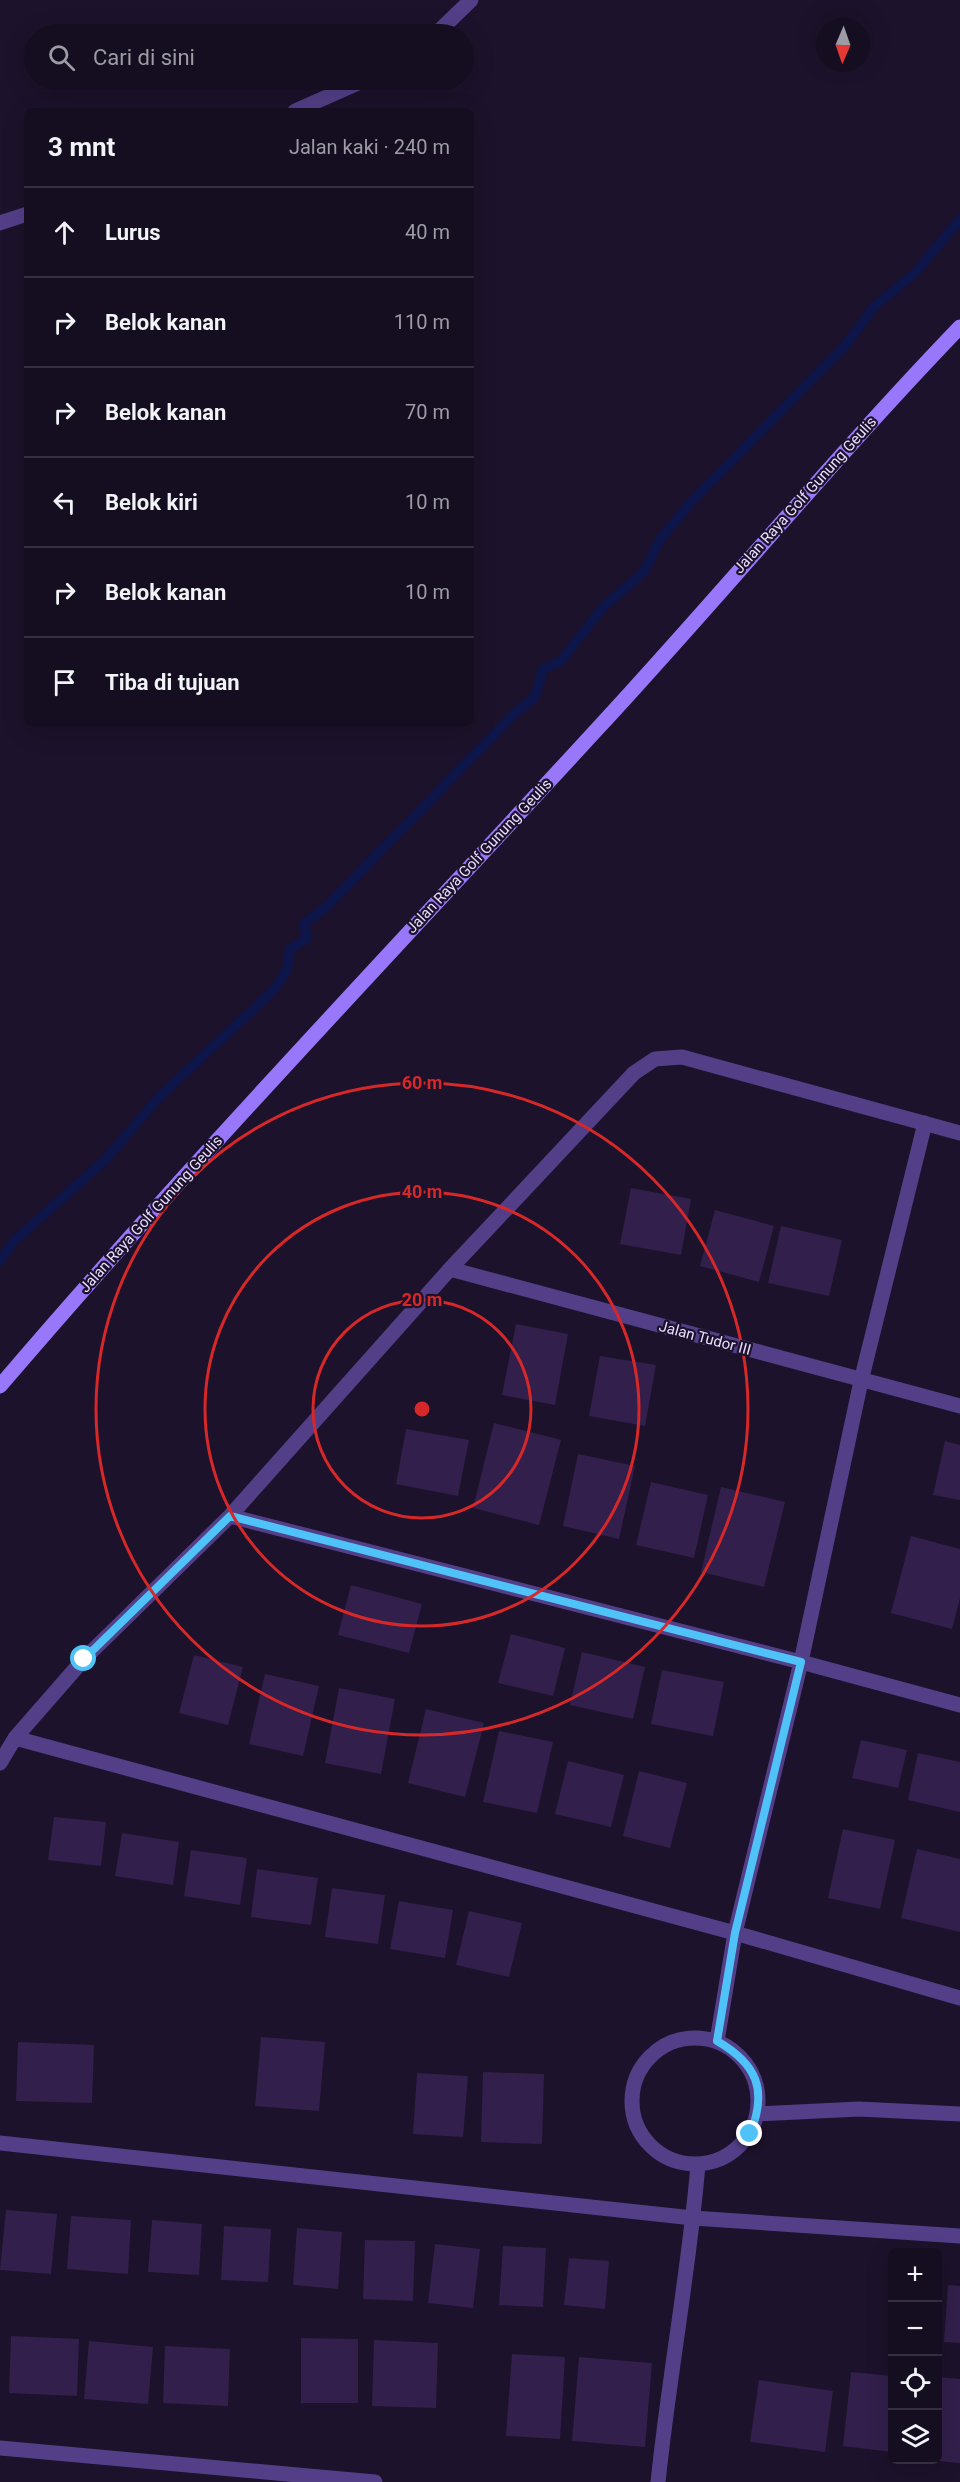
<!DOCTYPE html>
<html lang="id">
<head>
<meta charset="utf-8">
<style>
	:root { --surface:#150e20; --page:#1e1729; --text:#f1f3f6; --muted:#9d9ca5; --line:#342e3e }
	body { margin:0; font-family:Roboto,sans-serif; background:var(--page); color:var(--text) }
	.controls { position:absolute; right:18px; bottom:18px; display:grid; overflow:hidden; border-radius:9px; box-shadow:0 6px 24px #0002 }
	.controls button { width:54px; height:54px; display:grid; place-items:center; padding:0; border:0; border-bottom:2px solid var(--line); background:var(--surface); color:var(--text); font:30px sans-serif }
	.compass { position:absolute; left:816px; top:18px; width:54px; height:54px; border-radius:50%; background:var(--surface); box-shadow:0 6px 24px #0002; rotate:182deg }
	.stop { position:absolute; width:18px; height:18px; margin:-14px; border:4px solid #4fc3f7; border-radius:50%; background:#fff }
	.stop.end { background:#4fc3f7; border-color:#fff; box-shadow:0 2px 6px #0008 }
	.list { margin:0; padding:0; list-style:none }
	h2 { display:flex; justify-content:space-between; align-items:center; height:78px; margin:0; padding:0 24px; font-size:26px }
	h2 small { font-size:20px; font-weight:400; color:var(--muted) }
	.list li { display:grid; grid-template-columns:39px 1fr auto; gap:18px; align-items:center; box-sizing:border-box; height:90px; padding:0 24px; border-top:2px solid var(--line) }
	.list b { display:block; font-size:22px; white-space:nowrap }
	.list em { font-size:20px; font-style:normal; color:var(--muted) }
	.icon { flex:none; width:33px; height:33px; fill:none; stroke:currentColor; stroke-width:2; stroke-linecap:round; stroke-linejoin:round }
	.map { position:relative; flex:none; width:960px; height:2482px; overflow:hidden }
	.search { position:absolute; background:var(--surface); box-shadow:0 6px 24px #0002; left:24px; top:24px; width:450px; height:66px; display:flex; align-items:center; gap:15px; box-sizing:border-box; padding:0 21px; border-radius:33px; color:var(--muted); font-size:22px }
	.panel { position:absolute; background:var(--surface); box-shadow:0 6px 24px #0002; left:24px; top:108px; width:450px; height:618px; border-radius:9px }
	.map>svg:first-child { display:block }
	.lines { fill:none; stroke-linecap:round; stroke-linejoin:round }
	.stream { stroke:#0d1549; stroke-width:10 }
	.building { fill:#321f4b }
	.street { stroke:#533f88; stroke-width:15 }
	.secondary { stroke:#9977fa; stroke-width:15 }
	.route { stroke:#4fc3f7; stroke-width:8 }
	.ring { fill:none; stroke:#d62828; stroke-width:3 }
	.labels { text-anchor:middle; stroke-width:4.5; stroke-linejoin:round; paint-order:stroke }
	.street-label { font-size:15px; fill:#e8ddfe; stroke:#1c122b }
	.centre { fill:#d62828; stroke:#1c122b; stroke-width:3 }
	.ring-label { font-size:18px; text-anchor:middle; font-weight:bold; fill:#d62828; stroke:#1c122b; stroke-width:4.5; stroke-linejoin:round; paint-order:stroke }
</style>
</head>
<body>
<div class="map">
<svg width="960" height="2482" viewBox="0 0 960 2482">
	<rect width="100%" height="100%" fill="#1c122b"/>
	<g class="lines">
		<path class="stream" d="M0 1261 14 1241 105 1160 160 1096 273 991 287 970 290 949 307 938 304 924 325 908 515 713 535 697 543 669 561 661 604 606 644 572 659 541 691 502 845 346 874 307 916 272 960 219"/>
	</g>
	<path class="building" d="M631 1188 691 1199 681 1255 620 1244Z
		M715 1210 774 1226 759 1282 700 1266Z
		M781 1226 842 1240 829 1296 768 1283Z
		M516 1324 568 1334 555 1405 502 1395Z
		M600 1356 656 1365 645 1426 589 1416Z
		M494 1423 561 1440 539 1525 473 1508Z
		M406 1429 469 1440 458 1496 396 1484Z
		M945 1441 960 1445V1500L933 1495Z
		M578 1454 635 1466 619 1539 563 1526Z
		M651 1482 708 1495 694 1558 636 1545Z
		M721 1487 785 1502 764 1587 701 1572Z
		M911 1536 960 1549V1598L952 1629 891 1613Z
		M351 1585 422 1604 409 1653 338 1635Z
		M511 1634 565 1648 553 1696 498 1683Z
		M582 1652 645 1667 633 1719 570 1705Z
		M194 1655 243 1667 228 1725 179 1713Z
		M662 1670 724 1682 713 1736 651 1724Z
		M265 1674 319 1686 303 1756 249 1744Z
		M339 1688 395 1699 381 1774 325 1763Z
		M426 1709 484 1723 465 1797 408 1783Z
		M499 1731 553 1742 537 1813 483 1802Z
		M861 1740 907 1750 898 1788 852 1778Z
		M918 1753 960 1762V1812L908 1800Z
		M568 1761 624 1775 611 1827 555 1814Z
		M639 1771 687 1783 670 1848 623 1836Z
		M54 1817 106 1822 101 1866 48 1860Z
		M843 1829 895 1840 880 1909 828 1898Z
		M122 1833 179 1842 173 1885 115 1876Z
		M917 1849 960 1859V1932L901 1918Z
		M191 1850 247 1858 240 1905 184 1896Z
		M257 1869 318 1878 311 1925 251 1917Z
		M332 1888 385 1895 378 1944 325 1937Z
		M399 1901 453 1910 445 1958 390 1949Z
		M469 1911 522 1923 509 1977 456 1965Z
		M261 2037 325 2042 319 2111 255 2106Z
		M18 2042 94 2045 92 2103 16 2101Z
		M483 2072 544 2074 542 2144 481 2142Z
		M417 2073 468 2076 463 2137 413 2134Z
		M6 2210 57 2214 51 2274 0 2270Z
		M71 2216 131 2220 128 2274 67 2269Z
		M152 2220 202 2224 199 2275 148 2272Z
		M224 2226 271 2229 268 2282 221 2280Z
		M297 2228 342 2232 338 2289 293 2285Z
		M365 2240 415 2241 413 2301 363 2299Z
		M435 2244 480 2249 473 2308 428 2303Z
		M503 2246 546 2248 543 2307 499 2305Z
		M569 2258 609 2261 605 2309 564 2305Z
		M948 2285 960 2286V2343L944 2342Z
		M11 2336 79 2339 77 2396 9 2393Z
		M301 2338 358 2339V2403H301Z
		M374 2340 438 2343 436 2408 372 2406Z
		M89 2341 153 2347 148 2404 84 2399Z
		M165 2346 230 2349 228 2406 163 2403Z
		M512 2354 565 2357 560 2439 506 2436Z
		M579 2357 652 2363 645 2447 572 2441Z
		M851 2372 892 2376V2452L843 2446Z
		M938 2377 960 2379V2463L938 2461Z
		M759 2380 833 2391 825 2452 750 2442Z"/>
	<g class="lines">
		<path class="street" d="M436 34 471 0
			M295 111 365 80
			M0 223 27 214
			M450 1269 960 1406
			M230 1516 801 1662 960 1705
			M15 1738 735 1933 960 1998
			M0 1763 15 1738 84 1659 230 1516 450 1269 634 1073 655 1059 682 1057 960 1133
			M632 2101a63 63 0 1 1 126 0a63 63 0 1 1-126 0Z
			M717 2041 735 1933 801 1662 861 1381 925 1123
			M758 2114 859 2109 960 2114
			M0 2143 693 2218 960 2236
			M0 2448 375 2482
			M658 2482C669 2376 689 2271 698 2165"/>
		<path class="secondary" d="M0 1386C193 1160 398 946 599 727 721 595 835 457 960 327"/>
	</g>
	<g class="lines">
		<path class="route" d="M84 1659 230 1516 801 1662 735 1933 717 2041C757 2064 768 2090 750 2134"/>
	</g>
	<g class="ring">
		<circle cx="422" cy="1409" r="109"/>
		<circle cx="422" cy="1409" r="217"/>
		<circle cx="422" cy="1409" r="326"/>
	</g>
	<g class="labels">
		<g class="street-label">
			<text transform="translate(805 495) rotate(-48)" y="5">Jalan Raya Golf Gunung Geulis</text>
			<text transform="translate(479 856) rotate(-47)" y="5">Jalan Raya Golf Gunung Geulis</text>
			<text transform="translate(151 1214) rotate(-48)" y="5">Jalan Raya Golf Gunung Geulis</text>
			<text transform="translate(705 1338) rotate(15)" y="5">Jalan Tudor III</text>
		</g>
	</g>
	<circle cx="422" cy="1409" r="9" class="centre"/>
	<g class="ring-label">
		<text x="422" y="1089">60 m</text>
		<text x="422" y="1198">40 m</text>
		<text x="422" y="1306">20 m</text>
	</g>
</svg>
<div class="controls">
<button>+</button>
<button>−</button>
<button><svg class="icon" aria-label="locate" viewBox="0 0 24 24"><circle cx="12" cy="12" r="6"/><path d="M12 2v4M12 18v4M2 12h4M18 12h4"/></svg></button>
<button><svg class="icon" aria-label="layers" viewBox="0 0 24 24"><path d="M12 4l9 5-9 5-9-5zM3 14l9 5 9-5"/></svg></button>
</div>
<svg class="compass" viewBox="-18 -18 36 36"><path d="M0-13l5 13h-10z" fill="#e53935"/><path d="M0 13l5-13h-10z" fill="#9d9ca5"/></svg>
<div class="stop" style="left:84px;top:1659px"></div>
<div class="stop end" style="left:750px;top:2134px"></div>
<div class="search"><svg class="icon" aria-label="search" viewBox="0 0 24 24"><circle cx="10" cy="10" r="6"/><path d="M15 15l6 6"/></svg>Cari di sini</div>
<section class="panel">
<h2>3 mnt<small>Jalan kaki · 240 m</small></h2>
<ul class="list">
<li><svg class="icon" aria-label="ahead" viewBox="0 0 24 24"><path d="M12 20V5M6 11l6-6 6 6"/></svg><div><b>Lurus</b></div><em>40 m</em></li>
<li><svg class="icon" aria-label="right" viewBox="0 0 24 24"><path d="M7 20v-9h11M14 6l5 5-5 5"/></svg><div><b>Belok kanan</b></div><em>110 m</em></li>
<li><svg class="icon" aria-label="right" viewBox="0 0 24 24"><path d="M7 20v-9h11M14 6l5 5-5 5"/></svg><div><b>Belok kanan</b></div><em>70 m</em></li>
<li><svg class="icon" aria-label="left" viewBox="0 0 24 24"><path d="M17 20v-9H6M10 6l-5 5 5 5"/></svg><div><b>Belok kiri</b></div><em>10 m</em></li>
<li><svg class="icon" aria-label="right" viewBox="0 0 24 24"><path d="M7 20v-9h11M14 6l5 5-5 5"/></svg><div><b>Belok kanan</b></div><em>10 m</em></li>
<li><svg class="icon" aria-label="arrive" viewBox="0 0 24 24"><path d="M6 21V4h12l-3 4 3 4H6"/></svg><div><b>Tiba di tujuan</b></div></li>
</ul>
</section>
</div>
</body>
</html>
